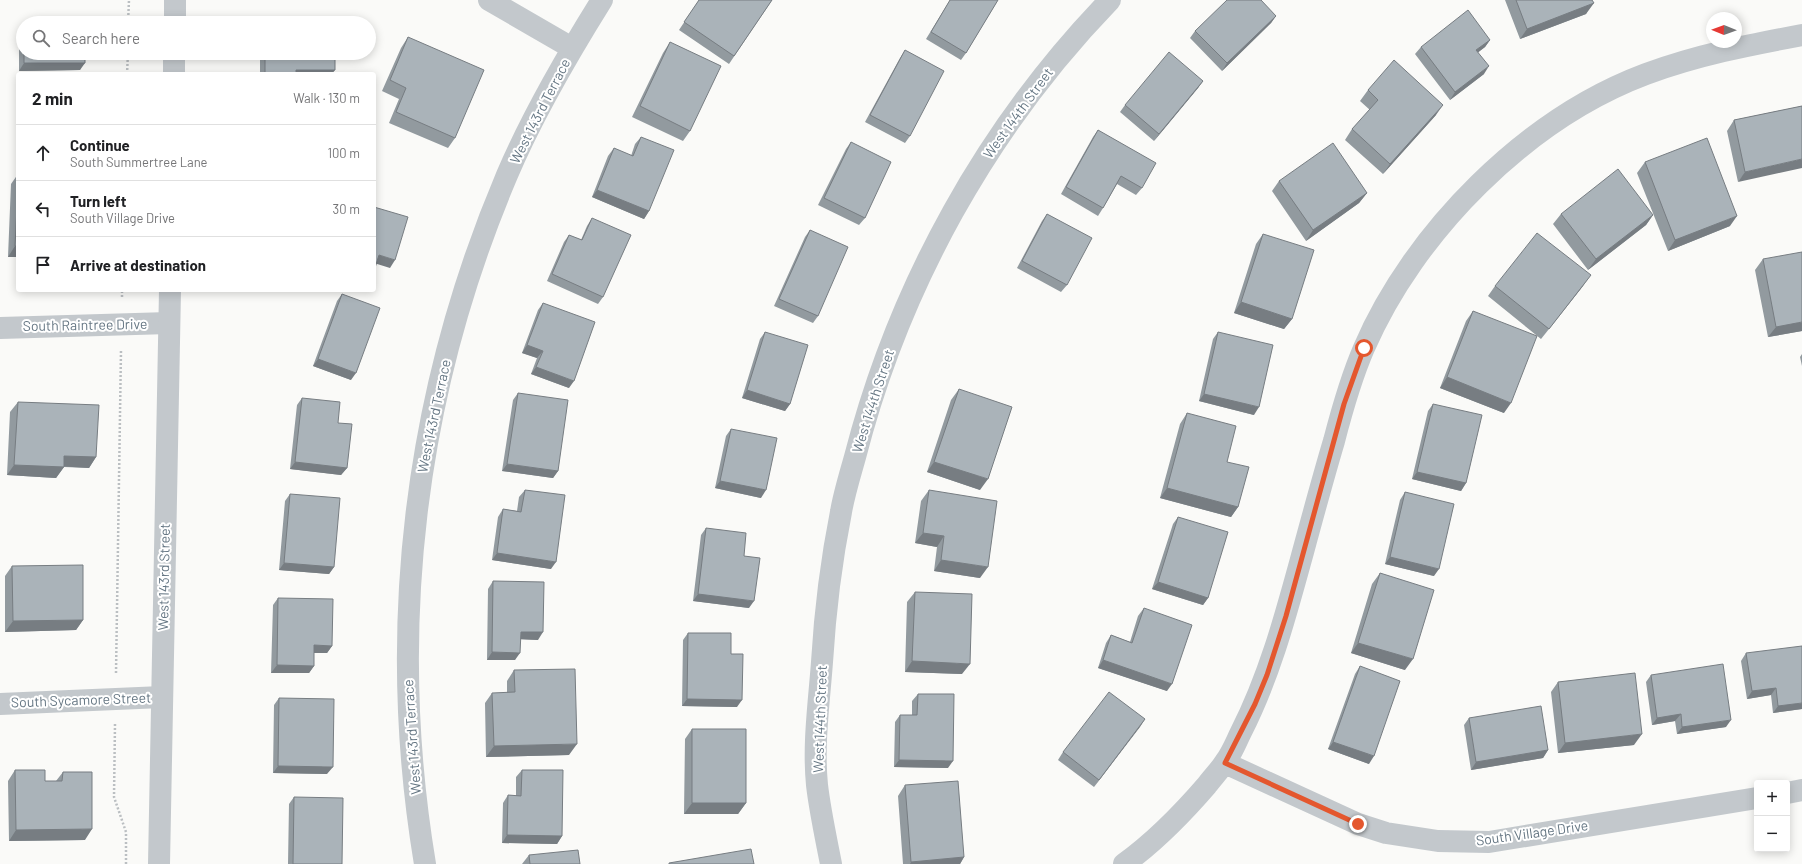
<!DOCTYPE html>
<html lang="en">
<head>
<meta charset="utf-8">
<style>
	:root { --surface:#fff; --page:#f6f6f6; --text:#202124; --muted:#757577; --line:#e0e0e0 }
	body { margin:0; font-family:Barlow,sans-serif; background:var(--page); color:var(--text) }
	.controls { position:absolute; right:12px; bottom:12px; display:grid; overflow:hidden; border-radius:4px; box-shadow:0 2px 10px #0003 }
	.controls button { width:36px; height:36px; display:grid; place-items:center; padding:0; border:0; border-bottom:1px solid var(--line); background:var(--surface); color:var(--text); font:20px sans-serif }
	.compass { position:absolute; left:1706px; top:12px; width:36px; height:36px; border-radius:50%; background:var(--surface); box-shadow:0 2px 10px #0003; rotate:271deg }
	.stop { position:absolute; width:12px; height:12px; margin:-9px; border:3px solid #e4572e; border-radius:50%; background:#fff }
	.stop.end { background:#e4572e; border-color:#fff; box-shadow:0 1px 4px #0008 }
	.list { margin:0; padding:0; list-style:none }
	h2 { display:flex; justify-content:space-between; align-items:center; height:52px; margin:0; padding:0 16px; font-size:17px }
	h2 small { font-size:13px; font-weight:400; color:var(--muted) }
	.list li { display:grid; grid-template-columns:26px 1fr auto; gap:12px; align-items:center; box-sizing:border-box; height:56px; padding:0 16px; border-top:1px solid var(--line) }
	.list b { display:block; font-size:15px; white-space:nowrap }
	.list p { margin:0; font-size:13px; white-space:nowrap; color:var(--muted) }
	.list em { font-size:13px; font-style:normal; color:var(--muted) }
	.icon { flex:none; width:22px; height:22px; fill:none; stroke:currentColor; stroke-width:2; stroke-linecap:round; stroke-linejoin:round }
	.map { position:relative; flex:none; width:1802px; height:864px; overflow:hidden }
	.search { position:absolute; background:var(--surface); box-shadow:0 2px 10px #0003; left:16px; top:16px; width:360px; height:44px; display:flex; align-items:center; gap:10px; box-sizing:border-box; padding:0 14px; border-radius:22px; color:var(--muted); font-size:15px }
	.panel { position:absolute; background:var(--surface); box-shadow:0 2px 10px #0003; left:16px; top:72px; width:360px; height:220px; border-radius:4px }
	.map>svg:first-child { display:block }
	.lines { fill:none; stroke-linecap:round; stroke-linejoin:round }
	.path { stroke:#bbbfc2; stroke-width:2.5; stroke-dasharray:2 2; stroke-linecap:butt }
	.minor { stroke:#c3c8cc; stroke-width:22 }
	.tertiary { stroke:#c3c8cc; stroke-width:22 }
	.wall { fill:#929a9f }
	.shaded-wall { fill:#777d82 }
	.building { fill:#aab3b9; stroke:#777d82 }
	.route { stroke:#e4572e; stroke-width:5 }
	.labels { text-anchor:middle; stroke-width:4; stroke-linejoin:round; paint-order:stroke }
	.street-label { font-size:14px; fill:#657683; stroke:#fff }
</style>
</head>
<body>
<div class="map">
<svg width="1802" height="864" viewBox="0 0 1802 864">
	<rect width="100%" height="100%" fill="#fafaf8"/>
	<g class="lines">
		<path class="path" d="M128 23 129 0
			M127 74 128 53
			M122 297V290
			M116 673 121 350
			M115 724 114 797 126 832V864"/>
		<path class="minor" d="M489 0 572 48
			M0 328 169 323
			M0 704 162 697
			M1225 763 1358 824 1386 833 1438 841 1489 842 1757 798
			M1787 793 1802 790
			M425 864C386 630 414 394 507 175 533 114 567 56 602 0
			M831 864C826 838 820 811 817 785 813 744 819 703 822 662 825 612 831 562 841 512 844 494 850 475 855 457 899 286 987 127 1110 0
			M1124 864C1156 841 1182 814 1207 785 1213 777 1220 770 1225 762 1232 753 1236 742 1241 732 1270 675 1286 614 1303 552 1313 515 1323 478 1334 441 1342 410 1351 378 1364 348 1414 232 1526 119 1646 74 1697 55 1749 45 1802 35"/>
		<path class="tertiary" d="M175 23V0
			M174 74V53
			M159 864 170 290"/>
	</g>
	<path class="wall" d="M699 0H772L729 64 679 30Z
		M950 0H998L966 53 961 60 926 39Z
		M1505 0H1592L1586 14 1520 39Z
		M1276 16 1271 23 1222 71 1190 38 1195 31Z
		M23 24V53H85L80 70 19 71V30Z
		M408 37 455 138 448 148 389 123 399 99 382 91 401 48Z
		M1490 40 1485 47 1478 52 1484 74 1450 100 1415 54 1421 47Z
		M670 42 690 131 683 141 632 117 663 53Z
		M905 50 910 136 905 143 865 122 900 58Z
		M260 53H335L332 74H260Z
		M1203 81 1198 88 1154 141 1120 112 1125 105Z
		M1368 90 1436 115 1383 174 1345 140 1352 129 1370 110 1360 101Z
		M1802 106 1738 182 1727 131 1734 120Z
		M1098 130 1142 188 1136 195 1117 184 1103 208 1098 216 1061 194 1093 137Z
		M641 137 649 211 644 219 592 197 608 156 614 148 631 156 635 144Z
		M851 142 865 218 859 225 818 205 846 149Z
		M1645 162 1730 226 1668 251 1637 173Z
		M18 174V257H8L11 184Z
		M1279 181 1367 193 1359 203 1306 241 1272 191Z
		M1047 214 1067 285 1061 292 1017 268 1042 221Z
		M1561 214 1653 215 1646 225 1588 270 1553 224Z
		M592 218 603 297 598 304 547 281 564 242 569 235 581 240 587 226Z
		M810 230 818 316 813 323 774 306 805 237Z
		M1263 234 1292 319 1284 329 1234 313 1256 244Z
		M1763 259 1802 331 1768 337 1755 270Z
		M1495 286H1583L1541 339 1488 296Z
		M342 294 351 380 313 366 337 301Z
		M543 303 569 388 531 374 537 358 522 353 538 310Z
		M1473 311 1504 413 1440 388 1466 321Z
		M765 332 790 404 785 411 742 398 760 339Z
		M1218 332 1254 415 1199 401 1213 339Z
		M1802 354V366L1800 357Z
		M959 389 980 490 927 472 951 400Z
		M518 393 558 471 553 478 502 471 513 400Z
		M302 398 338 423 347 468 341 475 290 469 297 405Z
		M18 402 96 457 89 468 64 467 56 478 7 475 10 412Z
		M1433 404 1466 483 1461 491 1412 479 1428 411Z
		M1187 413 1227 462 1238 507 1231 517 1160 498 1180 424Z
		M731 429 761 498 715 488 726 436Z
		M525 490 551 569 492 560 498 517 503 509 517 511 519 497Z
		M929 490 980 578 934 571 937 547 915 543 921 501Z
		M1405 492 1434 576 1385 564 1400 500Z
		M290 494 334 567 329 574 279 570 285 501Z
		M1178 517 1208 598 1203 605 1152 589 1173 524Z
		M706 528 749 608 693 601 701 535Z
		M12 566 83 620 76 630 5 632V576Z
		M1380 573 1405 670 1351 653 1372 584Z
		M493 581 538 640 520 639 515 660H487L488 589Z
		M915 592 962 674 905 672 907 602Z
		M278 598 332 646 327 653H314V666L309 673H271L273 605Z
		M1144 608 1167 691 1098 668 1106 643 1111 635 1130 642 1138 616Z
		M688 633 731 654 737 707 682 706 683 640Z
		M1746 653 1802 709 1773 713 1771 695 1747 699 1741 661Z
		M1360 666 1369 764 1328 749 1355 674Z
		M514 670 569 755 486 757 485 703 492 693H507V681Z
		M1651 675 1726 727 1677 734 1675 721 1652 725 1646 682Z
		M1558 682 1634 745 1558 753 1551 692Z
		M918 694 948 768 894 767 895 722 900 715H912V701Z
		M279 698 327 774 273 773 274 705Z
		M1469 718 1548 750 1543 758 1471 770 1464 725Z
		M1145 719 1094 787 1058 760 1063 752Z
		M692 729 746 803 738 814H684L685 739Z
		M15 770 45 781H56L63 772 85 840 9 841 8 781Z
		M522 770 562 836 557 844 502 843 503 803 508 795 516 796V777Z
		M905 785 964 857 960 864H903L898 796Z
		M294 797 342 864H288L289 804Z
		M529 855 580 864H522Z"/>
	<path class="shaded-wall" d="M1594 3 1586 14 1520 39 1527 29Z
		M1276 16 1271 23 1222 71 1227 63Z
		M1490 40 1485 47 1471 58 1476 50Z
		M24 63H85L80 70 19 71Z
		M1489 66 1484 74 1450 100 1455 92Z
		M296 70H335L332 74H293Z
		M1203 81 1198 88 1154 141 1159 134Z
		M1443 105 1436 115 1383 174 1390 164Z
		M1802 159V168L1738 182 1745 172Z
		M597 190 649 211 644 219 592 197Z
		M1367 193 1359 203 1306 241 1313 230Z
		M1653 215 1646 225 1588 270 1596 259Z
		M1737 216 1730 226 1668 251 1675 240Z
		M15 246H18V257H8Z
		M379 255 395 260 390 268 374 263Z
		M1591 275 1583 286 1541 339 1549 329Z
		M1241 302 1292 319 1284 329 1234 313Z
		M1802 322V331L1768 337 1776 327Z
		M527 345 543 351 537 358 522 353Z
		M318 359 356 373 351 380 313 366Z
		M536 367 574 381 569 388 531 374Z
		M1447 377 1511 403 1504 413 1440 388Z
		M747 390 790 404 785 411 742 398Z
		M1204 394 1259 407 1254 415 1199 401Z
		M64 456 96 457 89 468 56 466Z
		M295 462 347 468 341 475 290 469Z
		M934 462 988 479 980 490 927 472Z
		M507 464 558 471 553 478 502 471Z
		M14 465 64 467 56 478 7 475Z
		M1417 472 1466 483 1461 491 1412 479Z
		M720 481 766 490 761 498 715 488Z
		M1167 488 1238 507 1231 517 1160 498Z
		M923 533 944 536 937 547 915 543Z
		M497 553 556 562 551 569 492 560Z
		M1390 557 1439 569 1434 576 1385 564Z
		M941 560 988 567 980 578 934 571Z
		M284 563 334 567 329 574 279 570Z
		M1158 582 1208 598 1203 605 1152 589Z
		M698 594 754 601 749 608 693 601Z
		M83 620 76 630 5 632 13 621Z
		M521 632H543L538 640 515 639Z
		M1358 643 1413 659 1405 670 1351 653Z
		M314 645 332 646 327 653H309Z
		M492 652 520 653 515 660H487Z
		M1103 660 1172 684 1167 691 1098 668Z
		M912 661 970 664 962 674 905 672Z
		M277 665 314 666 309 673H271Z
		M1776 688 1771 695 1747 699 1752 691Z
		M687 699 742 700 737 707 682 706Z
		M1802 703V709L1773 713 1778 706Z
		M1681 714 1675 721 1652 725 1657 718Z
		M1145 719 1140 727 1094 787 1099 780Z
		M1731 720 1726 727 1677 734 1682 727Z
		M1642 734 1634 745 1558 753 1565 743Z
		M1333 742 1374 756 1369 764 1328 749Z
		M577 744 569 755 486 757 494 746Z
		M1548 750 1543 758 1471 770 1476 762Z
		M899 760 953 761 948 768 894 767Z
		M278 766 333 767 327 774 273 773Z
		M692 803H746L738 814H684Z
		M92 829 85 840 9 841 16 830Z
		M507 835 562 836 557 844 502 843Z
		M964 857 960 864H910L911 862Z"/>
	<path class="building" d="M699 0H772L734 56 684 22Z
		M950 0H998L966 53 931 32Z
		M1227 0H1261L1276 16 1227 63 1195 31Z
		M1516 0H1592L1594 3 1527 29Z
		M1468 10 1490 40 1476 50 1489 66 1455 92 1421 47Z
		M24 22H85V23H24Z
		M408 37 484 70 455 138 396 112 406 88 390 80Z
		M670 42 721 66 690 131 640 106Z
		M905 50 944 71 910 136 870 115Z
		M1169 52 1203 81 1159 134 1125 105Z
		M24 53H85V63H24Z
		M265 53H335V70H296V74H265Z
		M1394 60 1443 105 1390 164 1352 129 1378 100 1368 90Z
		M1802 106V159L1745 172 1734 120Z
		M1098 130 1156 163 1142 188 1121 176 1103 208 1066 187Z
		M641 137 674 150 649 211 597 190 614 148 633 156Z
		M1707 138 1737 216 1675 240 1645 162Z
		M851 142 891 162 865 218 824 198Z
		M1333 143 1367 193 1313 230 1279 181Z
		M1618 169 1653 215 1596 259 1561 214Z
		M18 187V246H15Z
		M374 207 408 217 395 260 379 255 374 271Z
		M1047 214 1092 238 1067 285 1022 261Z
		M592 218 631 235 603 297 552 274 569 235 582 240Z
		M810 230 848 247 818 316 779 299Z
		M1537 233 1591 275 1549 329 1495 286Z
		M1263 234 1314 250 1292 319 1241 302Z
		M1802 252V322L1776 327 1763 259Z
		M342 294 380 308 356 373 318 359Z
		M543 303 595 322 574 381 536 367 543 351 527 345Z
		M1473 311 1537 336 1511 403 1447 377Z
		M765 332 808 345 790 404 747 390Z
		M1218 332 1273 345 1259 407 1204 394Z
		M959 389 1012 407 988 479 934 462Z
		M518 393 568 400 558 471 507 464Z
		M302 398 340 402 338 423 352 424 347 468 295 462Z
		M18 402 99 405 96 457 64 456V467L14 465Z
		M1433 404 1482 415 1466 483 1417 472Z
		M1187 413 1236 426 1227 462 1249 467 1238 507 1167 488Z
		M731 429 777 438 766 490 720 481Z
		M525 490 565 495 556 562 497 553 503 509 521 512Z
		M929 490 997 501 988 567 941 560 944 536 923 533Z
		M1405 492 1454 504 1439 569 1390 557Z
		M290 494 340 498 334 567 284 563Z
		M1178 517 1228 532 1208 598 1158 582Z
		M706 528 746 533 744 556 760 558 754 601 698 594Z
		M83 565V620L13 621 12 566Z
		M1380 573 1434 590 1413 659 1358 643Z
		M493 581 544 582 543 632H521L520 653 492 652Z
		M915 592 972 594 970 664 912 661Z
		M278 598 333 599 332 646 314 645V666L277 665Z
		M1144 608 1192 625 1172 684 1103 660 1111 635 1132 643Z
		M688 633H731V654H743L742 700 687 699Z
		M1802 646V703L1778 706 1776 688 1752 691 1746 653Z
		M1723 664 1731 720 1682 727 1681 714 1657 718 1651 675Z
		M1360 666 1400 681 1374 756 1333 742Z
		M575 669 577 744 494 746 492 693 515 692 514 670Z
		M1635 673 1642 734 1565 743 1558 682Z
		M1109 692 1145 719 1099 780 1063 752Z
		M918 694H954L953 761 899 760 900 715H917Z
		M279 698 334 699 333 767 278 766Z
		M1541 706 1548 750 1476 762 1469 718Z
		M692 729H746V803H692Z
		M15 770H45V781H62L63 772H92V829L16 830Z
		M522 770H563L562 836 507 835 508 795 521 796Z
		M958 781 964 857 911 862 905 785Z
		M294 797 343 798 342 864H293Z
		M751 849 754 864H669V863Z
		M578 850 580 864H530L529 855Z"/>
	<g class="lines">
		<path class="route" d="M1358 824 1225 763 1255 704 1267 675 1286 616 1344 404 1364 348"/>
	</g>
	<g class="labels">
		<g class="street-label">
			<text transform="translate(540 111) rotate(-63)" y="5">West 143rd Terrace</text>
			<text transform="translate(1018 113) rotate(-54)" y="5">West 144th Street</text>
			<text transform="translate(85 325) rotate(-1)" y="5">South Raintree Drive</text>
			<text transform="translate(873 401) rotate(-72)" y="5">West 144th Street</text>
			<text transform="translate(434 416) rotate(-78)" y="5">West 143rd Terrace</text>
			<text transform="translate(164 577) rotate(-89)" y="5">West 143rd Street</text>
			<text transform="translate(81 700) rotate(-2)" y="5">South Sycamore Street</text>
			<text transform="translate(820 719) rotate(-88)" y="5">West 144th Street</text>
			<text transform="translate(412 737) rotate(-94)" y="5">West 143rd Terrace</text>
			<text transform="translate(1532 833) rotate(-8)" y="5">South Village Drive</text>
		</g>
	</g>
</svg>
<div class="controls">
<button>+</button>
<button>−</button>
</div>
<svg class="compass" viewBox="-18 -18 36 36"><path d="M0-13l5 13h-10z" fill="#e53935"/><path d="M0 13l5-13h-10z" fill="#757577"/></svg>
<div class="stop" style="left:1364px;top:348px"></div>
<div class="stop end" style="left:1358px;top:824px"></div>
<div class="search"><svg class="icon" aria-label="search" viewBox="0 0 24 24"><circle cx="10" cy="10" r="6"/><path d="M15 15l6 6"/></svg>Search here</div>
<section class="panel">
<h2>2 min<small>Walk · 130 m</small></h2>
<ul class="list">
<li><svg class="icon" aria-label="ahead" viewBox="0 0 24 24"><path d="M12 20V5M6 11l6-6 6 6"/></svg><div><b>Continue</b><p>South Summertree Lane</p></div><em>100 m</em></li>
<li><svg class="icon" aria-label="left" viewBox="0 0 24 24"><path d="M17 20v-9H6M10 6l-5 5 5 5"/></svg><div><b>Turn left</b><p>South Village Drive</p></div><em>30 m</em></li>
<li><svg class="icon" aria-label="arrive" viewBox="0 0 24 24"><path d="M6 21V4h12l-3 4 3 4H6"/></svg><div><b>Arrive at destination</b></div></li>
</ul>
</section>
</div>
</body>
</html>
